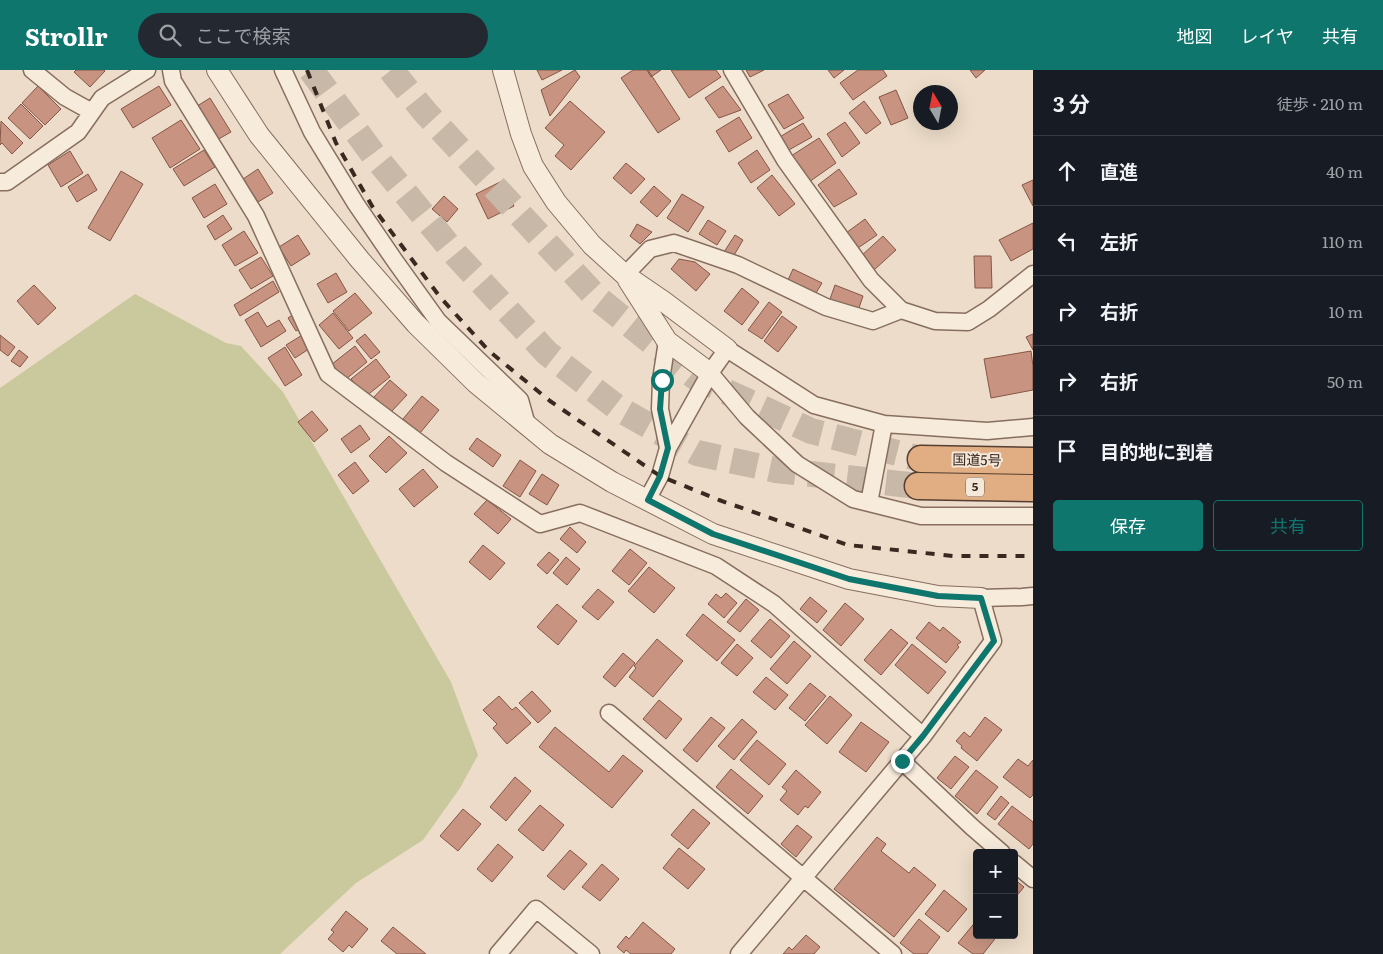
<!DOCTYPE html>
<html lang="ja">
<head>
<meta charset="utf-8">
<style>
	:root { --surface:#171b24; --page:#242831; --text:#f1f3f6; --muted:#9ea1a6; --line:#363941; --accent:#0f766e }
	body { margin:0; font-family:Literata,"Noto Sans JP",serif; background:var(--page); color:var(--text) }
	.controls { position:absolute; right:15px; bottom:15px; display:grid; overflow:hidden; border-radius:5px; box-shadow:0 5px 20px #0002 }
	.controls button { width:45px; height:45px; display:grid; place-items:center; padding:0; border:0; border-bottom:1px solid var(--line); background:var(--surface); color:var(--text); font:25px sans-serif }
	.compass { position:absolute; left:913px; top:15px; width:45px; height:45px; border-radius:50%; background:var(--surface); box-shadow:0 5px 20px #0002; rotate:350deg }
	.stop { position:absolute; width:15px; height:15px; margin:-11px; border:4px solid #0f766e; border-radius:50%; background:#fff }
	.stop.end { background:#0f766e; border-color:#fff; box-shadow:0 1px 5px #0008 }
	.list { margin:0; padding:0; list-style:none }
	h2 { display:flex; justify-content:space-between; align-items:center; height:65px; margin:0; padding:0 20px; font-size:21px }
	h2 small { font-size:16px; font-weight:400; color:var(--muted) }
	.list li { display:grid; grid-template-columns:32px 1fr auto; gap:15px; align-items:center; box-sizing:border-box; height:70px; padding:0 20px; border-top:1px solid var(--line) }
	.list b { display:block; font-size:19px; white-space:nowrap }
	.list em { font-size:16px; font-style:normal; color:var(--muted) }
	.actions { display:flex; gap:10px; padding:15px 20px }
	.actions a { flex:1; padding:11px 0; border:1px solid var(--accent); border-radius:5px; text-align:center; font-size:18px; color:var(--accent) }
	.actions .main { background:var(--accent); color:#fff }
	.icon { flex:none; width:28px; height:28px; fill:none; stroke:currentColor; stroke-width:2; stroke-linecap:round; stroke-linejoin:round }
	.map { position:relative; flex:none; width:1033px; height:884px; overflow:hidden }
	header { display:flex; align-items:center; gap:30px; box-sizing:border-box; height:70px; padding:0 25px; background:var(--accent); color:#fff }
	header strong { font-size:24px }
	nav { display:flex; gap:28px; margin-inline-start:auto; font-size:18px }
	.search { width:350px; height:45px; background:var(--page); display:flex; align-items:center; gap:12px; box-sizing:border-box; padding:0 18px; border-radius:28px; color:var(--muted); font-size:19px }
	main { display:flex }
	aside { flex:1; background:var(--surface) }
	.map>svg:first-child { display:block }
	.green { fill:#cac99d }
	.building { fill:#c89481; stroke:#855646 }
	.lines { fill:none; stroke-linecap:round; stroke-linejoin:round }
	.trunk-tunnel { stroke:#c8b8a7; stroke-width:26; stroke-dasharray:26 13; stroke-linecap:butt }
	.minor-casing { stroke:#876e5e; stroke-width:19 }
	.tertiary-casing { stroke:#876e5e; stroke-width:22 }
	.trunk-casing { stroke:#563e32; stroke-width:29 }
	.minor { stroke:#f7ebdc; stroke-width:16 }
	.tertiary { stroke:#f7ebdc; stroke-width:20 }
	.trunk { stroke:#e0ae82; stroke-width:26 }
	.rail { stroke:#392921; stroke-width:4; stroke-dasharray:9 9; stroke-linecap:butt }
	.route { stroke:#0f766e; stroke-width:6 }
	.labels { text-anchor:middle; stroke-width:4; stroke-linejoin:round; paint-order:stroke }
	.shield { fill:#f4e8d8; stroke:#716258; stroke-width:1 }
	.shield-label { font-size:12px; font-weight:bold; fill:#392921 }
	.street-label { font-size:14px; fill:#392921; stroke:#f4e8d8 }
</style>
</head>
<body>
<header>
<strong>Strollr</strong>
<div class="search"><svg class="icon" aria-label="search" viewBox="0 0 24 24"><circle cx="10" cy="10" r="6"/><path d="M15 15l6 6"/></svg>ここで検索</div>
<nav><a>地図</a><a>レイヤ</a><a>共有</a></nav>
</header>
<main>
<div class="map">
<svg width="1033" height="884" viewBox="0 0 1033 884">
	<rect width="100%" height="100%" fill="#ecdcc9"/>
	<path class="green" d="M135 224 226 273 241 276 283 322 451 612 478 685 460 718 423 770 356 813 280 884H0V318Z"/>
	<path class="building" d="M76 0H104L105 1 90 17 74 2Z
		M537 0H562L542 10Z
		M575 0 580 7 550 46 541 20Z
		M633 0H648L680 49 658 63 621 8Z
		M647 0H661L651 7Z
		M671 0H716L721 7 689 28Z
		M746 0H764L750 7Z
		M828 0H844L834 8Z
		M858 0H883L887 6 853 30 840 13Z
		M970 0H985L976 8Z
		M38 16 61 39 45 55 22 33Z
		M159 16 171 35 133 58 121 39Z
		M723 16 741 40 719 48 705 28Z
		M896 20 908 48 891 55 879 27Z
		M788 24 804 48 784 59 768 35Z
		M210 28 231 62 215 71 194 38Z
		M570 31 605 62 571 100 555 86 564 75 545 58Z
		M864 31 881 53 866 64 849 43Z
		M21 34 43 56 30 69 8 48Z
		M739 47 752 68 729 82 716 61Z
		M181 50 200 79 170 98 152 68Z
		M1 51 23 73 12 84 2 73 0 75Z
		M845 52 860 73 842 87 827 64Z
		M803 53 812 67 787 81 778 68Z
		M819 68 836 93 809 112 791 86Z
		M204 80 215 97 184 116 173 99Z
		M757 80 770 100 751 113 738 93Z
		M70 81 83 103 61 117 48 95Z
		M626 93 645 109 631 124 613 108Z
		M258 99 273 123 258 132 243 109Z
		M839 99 857 124 834 137 818 115Z
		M121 101 143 114 110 171 88 158Z
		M88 104 97 120 77 132 68 117Z
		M772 105 795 134 779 146 757 118Z
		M1033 110V136L1022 115Z
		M502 111 514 136 488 149 476 124Z
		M215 114 227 134 204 148 192 128Z
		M654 116 671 131 657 147 640 132Z
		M682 124 704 137 688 162 667 148Z
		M444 126 458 139 447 152 432 139Z
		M223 145 232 159 215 170 207 156Z
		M865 149 877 165 858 178 846 163Z
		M708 150 726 161 717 175 699 164Z
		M1033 153V179L1011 191 999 170Z
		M637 154 652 162 640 174 630 166Z
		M244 161 258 183 235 196 222 175Z
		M298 165 310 184 291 196 279 177Z
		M735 165 743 170 733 187 724 182Z
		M883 166 896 180 874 200 861 186Z
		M974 186H991L992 218H975Z
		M261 187 273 206 251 219 239 200Z
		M679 189 695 192 710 204 696 221 671 199Z
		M793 199 822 213 816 223 788 210Z
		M336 203 347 222 328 233 317 214Z
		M273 211 279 222 240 246 234 235Z
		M34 215 56 238 38 255 17 231Z
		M835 215 863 226 858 241 830 229Z
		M742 218 759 232 742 255 724 241Z
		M355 223 372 243 349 261 333 241Z
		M769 232 782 242 762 269 748 260Z
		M258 242 267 257 279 250 286 261 261 277 245 250Z
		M333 243 353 268 339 279 319 255Z
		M294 244 303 257 296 261 288 248Z
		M782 246 797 257 778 282 764 271Z
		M304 264 312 277 295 288 286 275Z
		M365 264 380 282 371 289 356 271Z
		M1033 264V280L1026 267Z
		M0 265 15 277 8 286 0 280Z
		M355 276 367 292 345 310 332 294Z
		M285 277 302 305 285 316 268 288Z
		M19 280 28 287 20 297 11 291Z
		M1031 281 1033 296V320L991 328 984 289Z
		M376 289 390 307 365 327 351 309Z
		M390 310 407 325 391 342 374 327Z
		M422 326 439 340 420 363 403 349Z
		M312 341 328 360 314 372 298 352Z
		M360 355 370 369 351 383 341 369Z
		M389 366 407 383 386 403 369 386Z
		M477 368 501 385 493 397 469 379Z
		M520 390 536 401 520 427 503 416Z
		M355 392 369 411 353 424 338 405Z
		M423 399 438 417 414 437 399 419Z
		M542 404 559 415 547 435 529 424Z
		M487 430 511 449 498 464 474 444Z
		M570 457 586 472 577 483 560 469Z
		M483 475 505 493 490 510 469 492Z
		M630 479 647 493 629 515 612 501Z
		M549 482 559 490 547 504 537 495Z
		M566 487 580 499 567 515 553 503Z
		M649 497 675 518 654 543 628 521Z
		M598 519 614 532 598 550 582 537Z
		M726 523 737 533 724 548 708 534 716 524 721 528Z
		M810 527 827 541 817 553 800 539Z
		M746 529 759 540 740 562 727 552Z
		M845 533 864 549 841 576 823 560Z
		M557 534 577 551 558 575 537 557Z
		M703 544 735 570 717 591 686 565Z
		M770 549 790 566 771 588 751 571Z
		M929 552 940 561 943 557 961 572 957 575 959 577 946 593 916 568Z
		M891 559 908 573 881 605 864 590Z
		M657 569 683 591 653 627 629 607 636 598 634 596Z
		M794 571 811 586 787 614 770 599Z
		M737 574 753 588 737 606 721 593Z
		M912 574 946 602 928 624 895 595Z
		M623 583 635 593 615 617 603 607Z
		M766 607 788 625 775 640 753 622Z
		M810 613 826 626 805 651 789 638Z
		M532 621 551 641 538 653 519 633Z
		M499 626 512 640 516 637 531 653 507 674 493 658 497 654 483 640Z
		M830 626 852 645 827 674 805 655Z
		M659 630 682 649 666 669 643 649Z
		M711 647 725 658 697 692 683 680Z
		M985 647 1002 660 977 691 961 678 962 676 956 671 964 662 970 667Z
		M742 649 757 662 734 690 718 676Z
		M861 652 889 672 866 702 839 682Z
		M555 657 609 702 623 685 643 701 612 738 539 677Z
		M757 670 786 694 769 715 740 690Z
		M955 686 969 697 951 719 937 708Z
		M1018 689 1028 696 1033 690V725L1030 728 1003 707Z
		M731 699 763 726 748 744 716 717Z
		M796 700 821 722 808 738 805 736 798 745 780 730 787 721 782 717Z
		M976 700 998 717 977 744 955 726Z
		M515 707 531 721 506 751 490 737Z
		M1001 726 1009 733 995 750 987 744Z
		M540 735 564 755 543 781 518 760Z
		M1012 736 1033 752V774L1029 779 998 754Z
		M463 739 481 754 458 781 440 766Z
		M693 739 710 753 688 779 671 765Z
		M797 755 812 767 796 787 781 774Z
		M877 767 886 774 881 781 909 803 914 797 936 815 894 867 834 819Z
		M498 774 513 787 492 812 477 799Z
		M679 778 705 799 688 819 663 798Z
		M570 780 587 794 564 820 547 806Z
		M602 794 619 809 600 831 582 817Z
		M1014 809 1024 817 1014 829Z
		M944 820 967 839 948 862 925 844Z
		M346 841 368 859 352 878 349 875 343 882 328 869 334 862 331 860Z
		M919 849 940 867 927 884H914L900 873Z
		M977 850V865H998L983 884H973L958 873Z
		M643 852 675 879 671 884H631L626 880 624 883 617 877 626 866 629 869Z
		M393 857 426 884H397L381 871Z
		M806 865 820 877 814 884H783L789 877 792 880Z"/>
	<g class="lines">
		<path class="trunk-tunnel" d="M311 0 373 84 457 186 547 283 619 339 697 383 776 400 918 416
			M391 0 425 42 597 228 695 307 811 361 921 389"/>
		<g class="minor-casing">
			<path id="minor" d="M32 0 65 27 92 42
				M171 0 173 11 256 146 328 304 446 393 540 454 580 443 716 496 774 534 923 666
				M283 0 312 62 356 134 395 191 438 251 520 330 527 355
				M732 0 785 90 871 210 901 240 935 251 968 252 989 239 1033 204
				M0 112H7L78 62 102 28 147 0
				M625 205 650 179 674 173 738 195 826 237 873 251 901 240
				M667 271 661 310 660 339 668 378
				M710 303 747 347 797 394 853 429 921 446H1033
				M647 430 660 406 668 378 710 303 727 279 814 335 884 354 987 361 1033 357
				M869 433 884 354
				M609 643 893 884
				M902 691 972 757 1002 783
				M1014 793 1033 809
				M498 884 536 839 591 884
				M739 884 923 666 993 571 981 528 1022 527 1033 526"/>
		</g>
		<g class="tertiary-casing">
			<path id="tertiary" d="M217 0 259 65 360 190 416 254 476 313 550 374 612 412 713 464 849 509 938 526 981 528
				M503 0 521 64 533 96 556 132 592 175 625 205 663 231 727 279
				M628 210 667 271 710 303"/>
		</g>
		<g class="trunk-casing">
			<path id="trunk" d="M921 389 1033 391
				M918 416 1033 418"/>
		</g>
		<use href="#minor" class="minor"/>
		<use href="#tertiary" class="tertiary"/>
		<use href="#trunk" class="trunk"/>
		<path class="rail" d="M307 0 336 73 372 136 440 227 489 281 550 331 660 406 719 430 848 475 953 486H1033"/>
	</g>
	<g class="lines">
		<path class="route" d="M662 310 660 339 668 378 660 406 648 430 713 464 849 509 938 526 981 528 994 571 923 666 902 691"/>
	</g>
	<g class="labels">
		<rect class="shield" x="966" y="407.5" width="18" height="19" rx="4"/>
		<g class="shield-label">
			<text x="975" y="421">5</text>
		</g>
		<g class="street-label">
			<text transform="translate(977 390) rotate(1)" y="5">国道5号</text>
		</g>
	</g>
</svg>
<div class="controls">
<button>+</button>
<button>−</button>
</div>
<svg class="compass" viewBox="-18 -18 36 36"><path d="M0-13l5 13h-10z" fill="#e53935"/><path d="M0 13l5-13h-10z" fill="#9ea1a6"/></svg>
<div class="stop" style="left:662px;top:310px"></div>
<div class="stop end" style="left:902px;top:691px"></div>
</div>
<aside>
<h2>3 分<small>徒歩 · 210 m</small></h2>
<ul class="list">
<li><svg class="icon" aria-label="ahead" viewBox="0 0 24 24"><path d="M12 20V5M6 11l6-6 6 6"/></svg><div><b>直進</b></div><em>40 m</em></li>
<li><svg class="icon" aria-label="left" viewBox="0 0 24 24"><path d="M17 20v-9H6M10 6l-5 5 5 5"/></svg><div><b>左折</b></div><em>110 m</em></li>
<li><svg class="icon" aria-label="right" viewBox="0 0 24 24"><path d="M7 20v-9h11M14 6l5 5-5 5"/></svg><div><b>右折</b></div><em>10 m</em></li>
<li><svg class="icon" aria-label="right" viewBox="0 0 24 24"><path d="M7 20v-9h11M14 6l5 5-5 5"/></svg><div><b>右折</b></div><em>50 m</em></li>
<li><svg class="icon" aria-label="arrive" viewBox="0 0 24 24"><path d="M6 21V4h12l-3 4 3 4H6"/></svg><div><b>目的地に到着</b></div></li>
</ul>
<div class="actions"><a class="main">保存</a><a>共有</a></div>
</aside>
</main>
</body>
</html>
